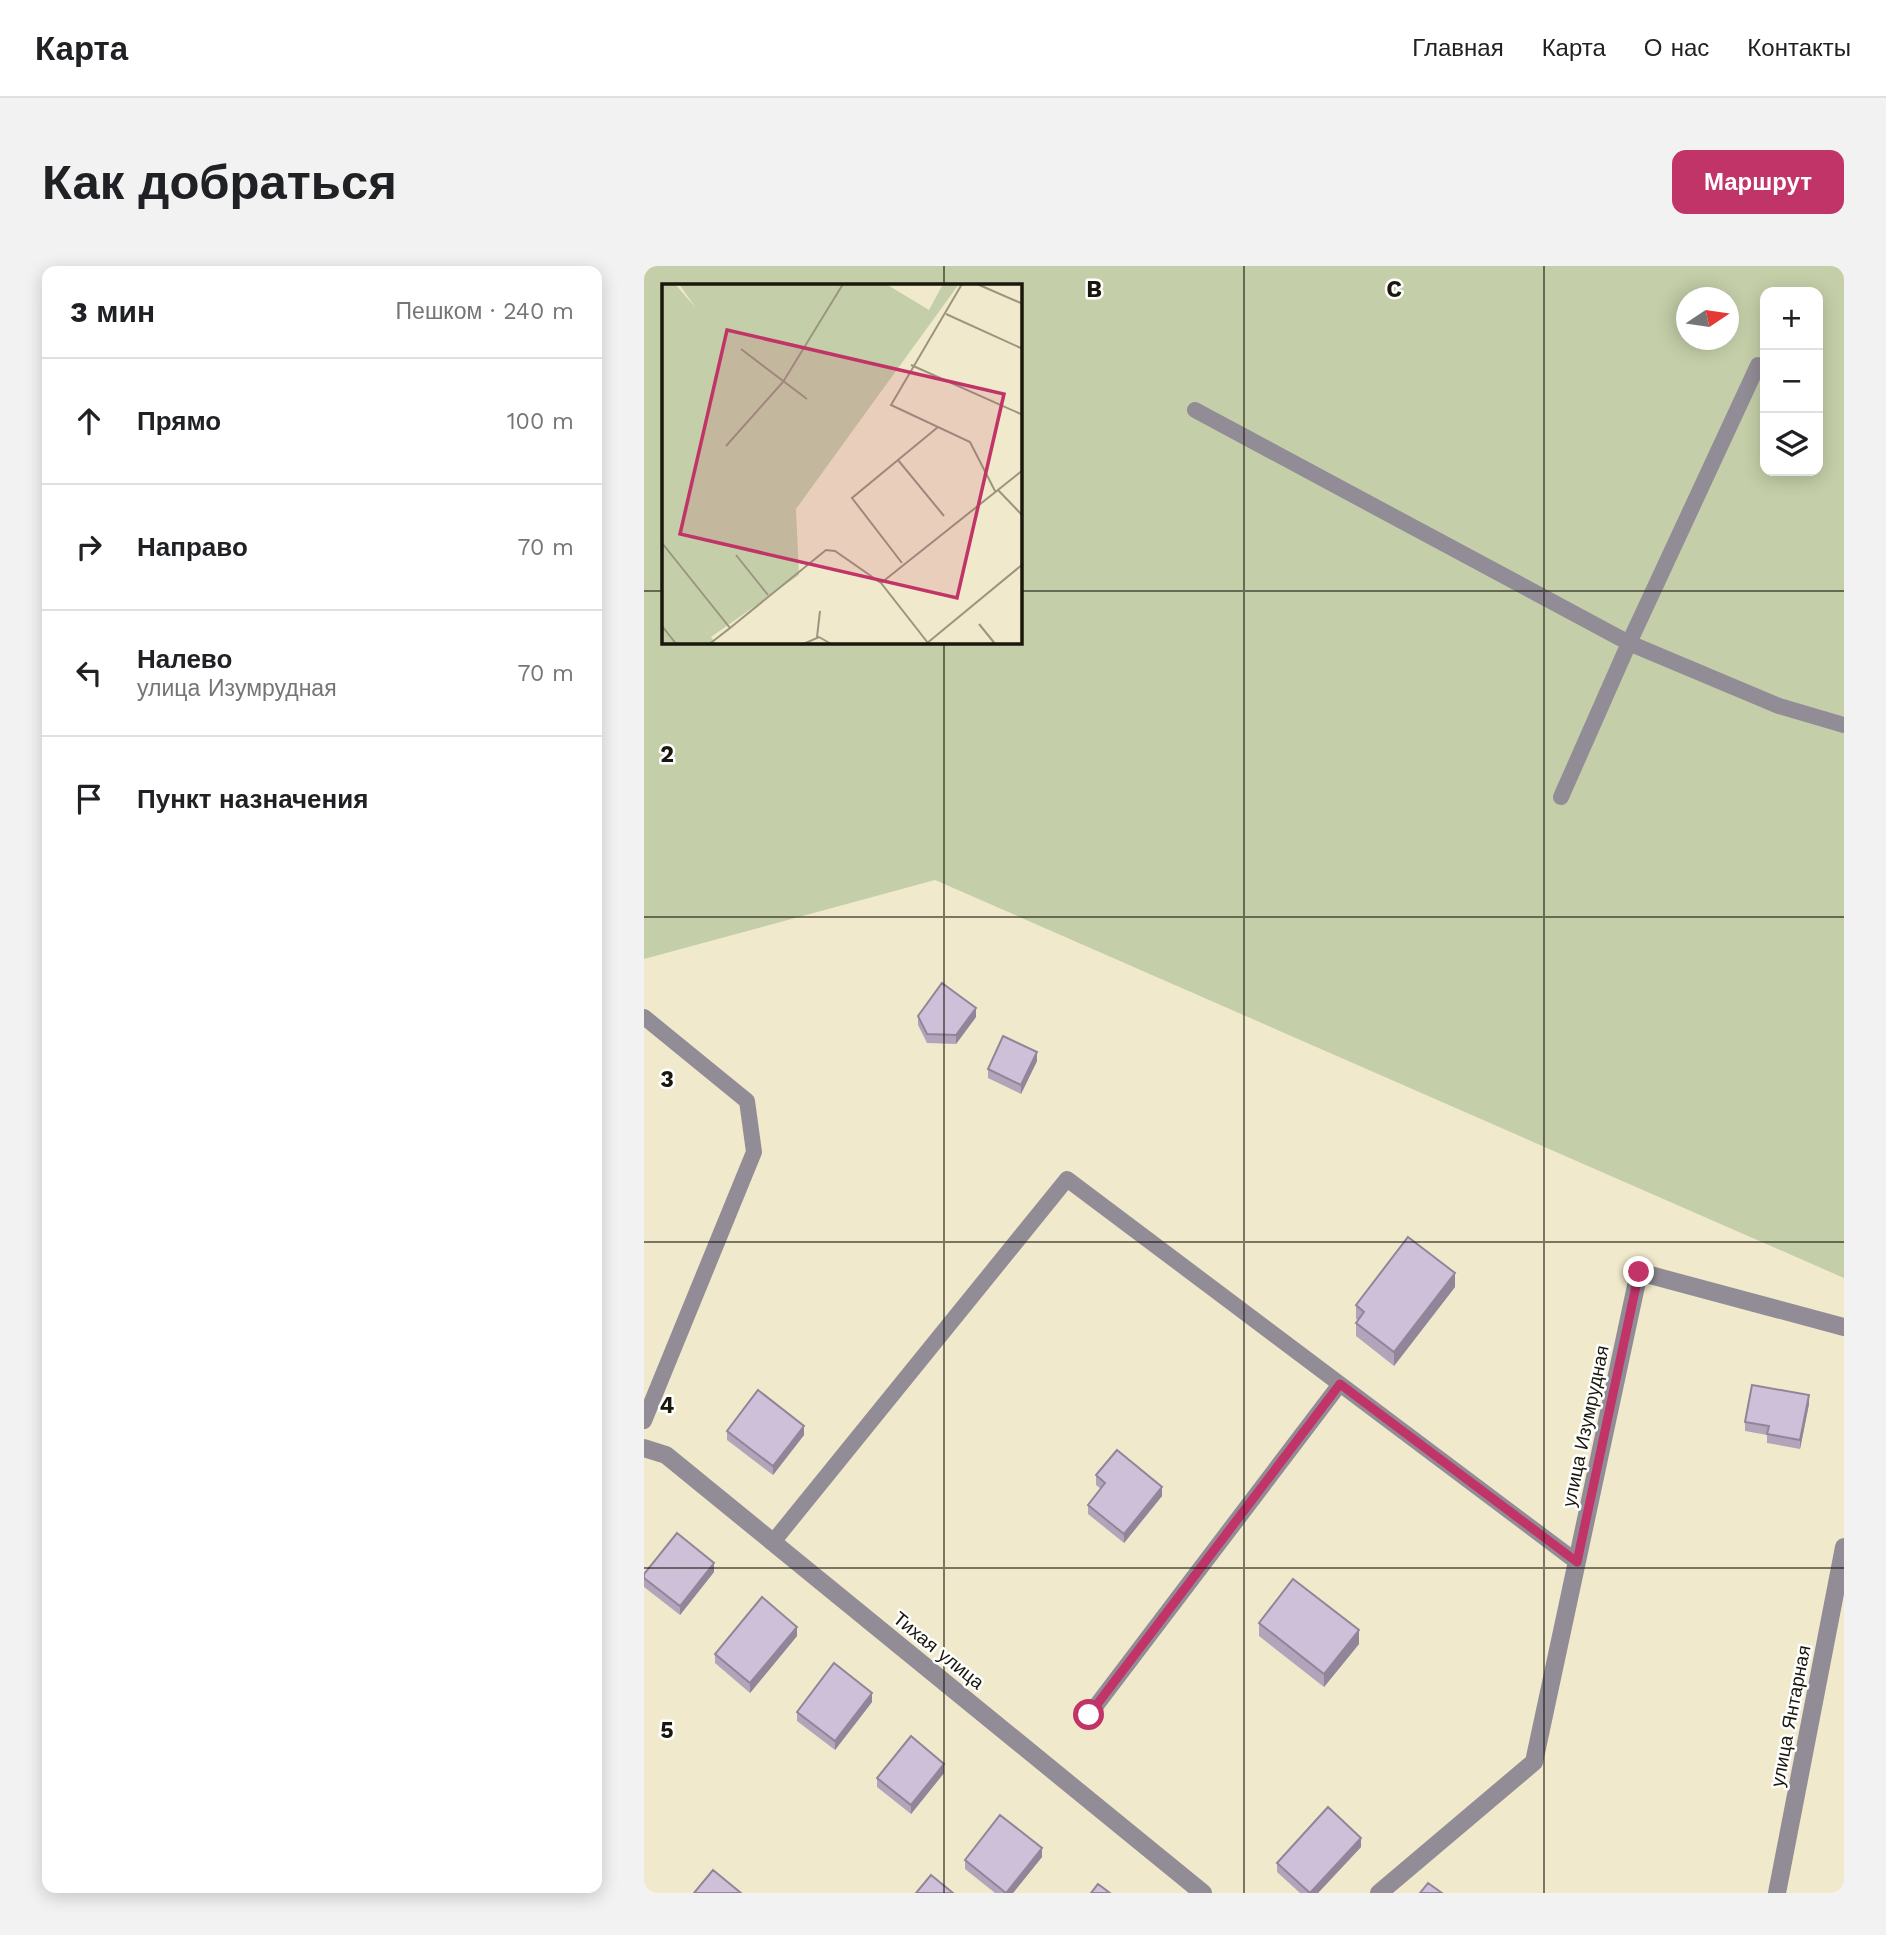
<!DOCTYPE html>
<html lang="ru">
<head>
<meta charset="utf-8">
<style>
	:root { --surface:#fff; --page:#f2f2f2; --text:#202124; --muted:#757577; --line:#e0e0e0; --accent:#c13467 }
	body { margin:0; font-family:"Work Sans",sans-serif; background:var(--page); color:var(--text) }
	.controls { position:absolute; right:21px; top:21px; display:grid; overflow:hidden; border-radius:14px; box-shadow:0 4px 18px #0003 }
	.controls button { width:63px; height:63px; display:grid; place-items:center; padding:0; border:0; border-bottom:2px solid var(--line); background:var(--surface); color:var(--text); font:35px sans-serif }
	.compass { position:absolute; left:1032px; top:21px; width:63px; height:63px; border-radius:50%; background:var(--surface); box-shadow:0 4px 18px #0003; rotate:77deg }
	.stop { position:absolute; width:21px; height:21px; margin:-16px; border:5px solid #c13467; border-radius:50%; background:#fff }
	.stop.end { background:#c13467; border-color:#fff; box-shadow:0 2px 7px #0008 }
	.list { margin:0; padding:0; list-style:none }
	h2 { display:flex; justify-content:space-between; align-items:center; height:91px; margin:0; padding:0 28px; font-size:30px }
	h2 small { font-size:23px; font-weight:400; color:var(--muted) }
	.list li { display:grid; grid-template-columns:46px 1fr auto; gap:21px; align-items:center; box-sizing:border-box; height:126px; padding:0 28px; border-top:2px solid var(--line) }
	.list b { display:block; font-size:26px; white-space:nowrap }
	.list p { margin:0; font-size:23px; white-space:nowrap; color:var(--muted) }
	.list em { font-size:23px; font-style:normal; color:var(--muted) }
	.icon { flex:none; width:38px; height:38px; fill:none; stroke:currentColor; stroke-width:2; stroke-linecap:round; stroke-linejoin:round }
	.map { position:relative; flex:none; width:1200px; height:1627px; overflow:hidden; border-radius:14px }
	header { display:flex; align-items:center; gap:42px; box-sizing:border-box; height:98px; padding:0 35px; background:var(--surface); border-bottom:2px solid var(--line) }
	header strong { font-size:33px }
	nav { display:flex; gap:38px; margin-inline-start:auto; font-size:24px }
	.intro { display:flex; align-items:center; justify-content:space-between; box-sizing:border-box; height:168px; padding:0 42px }
	h1 { margin:0; font-size:49px }
	.button { padding:18px 32px; border-radius:14px; background:var(--accent); color:#fff; font-size:24px; font-weight:700 }
	main { display:flex; gap:42px; padding:0 42px }
	aside { flex:1; background:var(--surface); border-radius:14px; box-shadow:0 4px 18px #0003 }
	.map>svg:first-child { display:block }
	.green { fill:#c4cfa9; fill-rule:evenodd }
	.lines { fill:none; stroke-linecap:round; stroke-linejoin:round }
	.service { stroke:#928c97; stroke-width:16 }
	.minor { stroke:#928c97; stroke-width:18 }
	.wall { fill:#b2a5bb }
	.shaded-wall { fill:#918699 }
	.building { fill:#cfc0da; stroke:#918699; stroke-width:2 }
	.route { stroke:#c13467; stroke-width:9 }
	.grid { fill:none; stroke:#1a170d; stroke-width:2; stroke-opacity:0.55 }
	.labels { text-anchor:middle; stroke-width:5; stroke-linejoin:round; paint-order:stroke }
	.street-label { font-size:19px; fill:#1a170d; stroke:#fff }
	.inset-road { fill:none; stroke:#9b9580; stroke-width:2 }
	.view { fill:#c13467; fill-opacity:0.15; stroke:#c13467; stroke-width:3.5 }
	.inset-edge { fill:none; stroke:#1a170d; stroke-width:3.5 }
	.grid-label { font-size:23px; text-anchor:middle; font-weight:bold; fill:#1a170d; stroke:#fff; stroke-width:5; stroke-linejoin:round; paint-order:stroke }
</style>
</head>
<body>
<header>
<strong>Карта</strong>
<nav><a>Главная</a><a>Карта</a><a>О нас</a><a>Контакты</a></nav>
</header>
<div class="intro"><h1>Как добраться</h1><a class="button">Маршрут</a></div>
<main>
<aside>
<h2>3 мин<small>Пешком · 240 m</small></h2>
<ul class="list">
<li><svg class="icon" aria-label="ahead" viewBox="0 0 24 24"><path d="M12 20V5M6 11l6-6 6 6"/></svg><div><b>Прямо</b></div><em>100 m</em></li>
<li><svg class="icon" aria-label="right" viewBox="0 0 24 24"><path d="M7 20v-9h11M14 6l5 5-5 5"/></svg><div><b>Направо</b></div><em>70 m</em></li>
<li><svg class="icon" aria-label="left" viewBox="0 0 24 24"><path d="M17 20v-9H6M10 6l-5 5 5 5"/></svg><div><b>Налево</b><p>улица Изумрудная</p></div><em>70 m</em></li>
<li><svg class="icon" aria-label="arrive" viewBox="0 0 24 24"><path d="M6 21V4h12l-3 4 3 4H6"/></svg><div><b>Пункт назначения</b></div></li>
</ul>
</aside>
<div class="map">
<svg width="1200" height="1627" viewBox="0 0 1200 1627">
	<rect width="100%" height="100%" fill="#f1e9cc"/>
	<path class="green" d="M0 0H1200V1012L291 614 0 693ZM19 19H376V376H19ZM1121 26H1174V205H1121ZM1042 32H1084V74H1042Z"/>
	<g class="lines">
		<path class="service" d="M551 144 985 377 1135 440 1200 459
			M917 531 985 377 1114 99
			M0 751 103 835 110 886 0 1155
			M129 1276 423 913 933 1296
			M445 1449 696 1118"/>
		<path class="minor" d="M0 1182 22 1189 559 1627
			M735 1627 890 1496 995 1006 1200 1061
			M1133 1627 1200 1281"/>
	</g>
	<path class="wall" d="M274 750 332 751 312 778 283 777 274 759Z
		M393 795 377 828 344 812V803Z
		M811 1021 750 1100 712 1070V1057L714 1054 712 1053V1039Z
		M1165 1138 1156 1183 1123 1177V1169L1101 1165V1156Z
		M83 1165 160 1169 129 1209 83 1174Z
		M452 1209 518 1230 480 1277 444 1248V1239L457 1223 452 1219Z
		M70 1306 36 1349 0 1321V1308Z
		M615 1357 715 1378 680 1421 615 1370Z
		M153 1370 106 1427 71 1397V1388Z
		M228 1436 191 1484 153 1455V1446Z
		M300 1507 267 1548 233 1521V1512Z
		M717 1581 674 1627H656L633 1606V1597Z
		M398 1591 369 1627H351L321 1603V1594Z"/>
	<path class="shaded-wall" d="M332 742V751L312 778V769Z
		M393 786V795L377 828V819Z
		M811 1007V1021L750 1100V1086Z
		M1165 1129V1138L1156 1183V1174Z
		M160 1160V1169L129 1209V1200Z
		M518 1221V1230L480 1277V1268Z
		M70 1297V1306L36 1349V1340Z
		M153 1361V1370L106 1427V1417Z
		M715 1364V1378L680 1421V1408Z
		M228 1427V1436L191 1484V1475Z
		M300 1498V1507L267 1548V1539Z
		M717 1572V1581L674 1627H666Z
		M398 1582V1591L369 1627H362Z"/>
	<path class="building" d="M298 717 332 742 312 769 283 768 274 750Z
		M359 770 393 786 377 819 344 803Z
		M764 971 811 1007 750 1086 712 1057 720 1046 712 1039Z
		M1108 1119 1165 1129 1156 1174 1123 1168 1125 1160 1101 1156Z
		M114 1124 160 1160 129 1200 83 1165Z
		M473 1184 518 1221 480 1268 444 1239 461 1217 452 1209Z
		M33 1267 70 1297 36 1340 0 1312V1308Z
		M649 1313 715 1364 680 1408 615 1357Z
		M118 1331 153 1361 106 1417 71 1388Z
		M190 1397 228 1427 191 1475 153 1446Z
		M267 1470 300 1498 267 1539 233 1512Z
		M684 1541 717 1572 666 1627 633 1597Z
		M356 1549 398 1582 362 1627 321 1594Z
		M69 1604 97 1627H50Z
		M287 1609 309 1627H272Z
		M784 1617 798 1627H776Z
		M454 1618 466 1627H447Z"/>
	<g class="lines">
		<path class="route" d="M445 1449 696 1118 933 1296 995 1006"/>
	</g>
	<path class="grid" d="M300 0V19M600 0V1627M900 0V1627M0 325H19M376 325H1200M300 376V1627M0 651H1200M0 976H1200M0 1302H1200"/>
	<g class="labels">
		<g class="street-label">
			<text transform="translate(941 1160) rotate(-78)" y="7">улица Изумрудная</text>
			<text transform="translate(295 1384) rotate(39)" y="7">Тихая улица</text>
			<text transform="translate(1146 1450) rotate(-79)" y="7">улица Янтарная</text>
		</g>
	</g>
	<g transform="translate(18 18)">
		<rect width="360" height="360" fill="#f1e9cc"/>
		<path d="M0 0H13L34 24 17 0H224L267 26 281 0H297L134 225 137 291 49 353 54 360H0Z" fill="#c4cfa9"/>
		<path class="inset-road" d="M300 0 229 121 308 158 333 207M315 0 361 20M284 30 361 65M79 65 145 115M249 81 361 131M64 162 121 98 181 0M236 176 282 232M336 206 361 232M0 259 68 344 46 361M74 271 106 311M240 279 190 214 276 143M219 299 361 186M317 340 334 361M0 342 15 361M68 344 164 266 173 267 219 299 266 359M155 353 158 327M264 360 361 280M139 361 157 353 171 361"/>
		<path class="view" d="M65 46 342 110 295 314 18 250Z"/>
		<rect width="360" height="360" class="inset-edge"/>
	</g>
	<g class="grid-label">
		<text x="450" y="31">B</text>
		<text x="750" y="31">C</text>
		<text x="23" y="496">2</text>
		<text x="23" y="821">3</text>
		<text x="23" y="1147">4</text>
		<text x="23" y="1472">5</text>
	</g>
</svg>
<div class="controls">
<button>+</button>
<button>−</button>
<button><svg class="icon" aria-label="layers" viewBox="0 0 24 24"><path d="M12 4l9 5-9 5-9-5zM3 14l9 5 9-5"/></svg></button>
</div>
<svg class="compass" viewBox="-18 -18 36 36"><path d="M0-13l5 13h-10z" fill="#e53935"/><path d="M0 13l5-13h-10z" fill="#757577"/></svg>
<div class="stop" style="left:445px;top:1449px"></div>
<div class="stop end" style="left:995px;top:1006px"></div>
</div>
</main>
</body>
</html>
